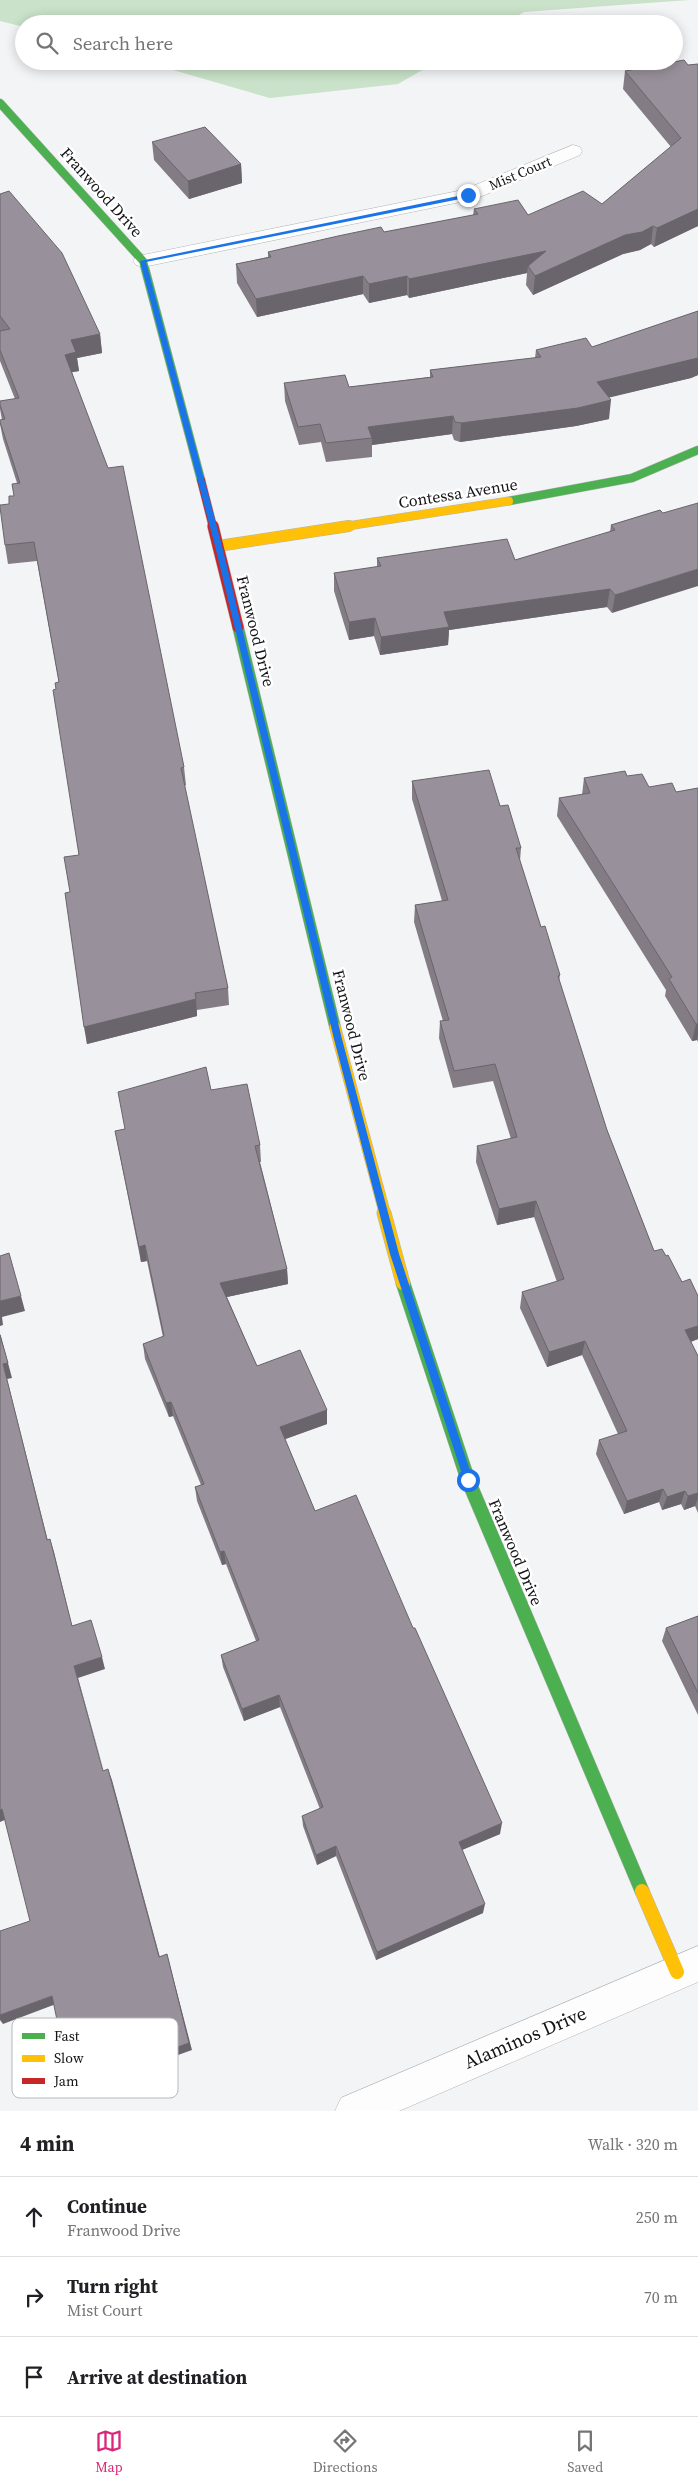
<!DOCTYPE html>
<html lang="en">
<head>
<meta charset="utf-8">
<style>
	:root { --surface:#fff; --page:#f6f6f6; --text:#202124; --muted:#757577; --line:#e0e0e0; --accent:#db2777 }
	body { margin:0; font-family:"Source Serif 4",serif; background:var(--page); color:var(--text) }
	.stop { position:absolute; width:15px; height:15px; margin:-11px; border:4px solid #1a73e8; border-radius:50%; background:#fff }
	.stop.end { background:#1a73e8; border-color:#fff; box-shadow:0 1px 5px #0008 }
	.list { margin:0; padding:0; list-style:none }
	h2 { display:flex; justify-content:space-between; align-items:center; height:65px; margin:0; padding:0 20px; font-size:21px }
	h2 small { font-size:16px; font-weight:400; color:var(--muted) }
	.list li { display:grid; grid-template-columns:32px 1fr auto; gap:15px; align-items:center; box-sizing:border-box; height:80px; padding:0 20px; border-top:1px solid var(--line) }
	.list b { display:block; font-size:19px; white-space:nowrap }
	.list p { margin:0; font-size:16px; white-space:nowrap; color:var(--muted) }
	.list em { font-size:16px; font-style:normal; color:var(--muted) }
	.icon { flex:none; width:28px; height:28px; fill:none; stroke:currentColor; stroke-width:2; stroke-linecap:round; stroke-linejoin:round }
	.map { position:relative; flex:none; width:698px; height:2111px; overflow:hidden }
	.search { position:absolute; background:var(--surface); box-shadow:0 2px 12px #0003; left:15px; right:15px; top:15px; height:55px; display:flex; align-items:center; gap:12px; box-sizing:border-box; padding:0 18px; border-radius:28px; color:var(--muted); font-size:19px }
	.sheet { height:305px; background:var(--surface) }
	nav { display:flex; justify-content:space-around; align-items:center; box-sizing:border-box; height:70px; border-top:1px solid var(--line); background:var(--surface); font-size:14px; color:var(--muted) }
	nav a { display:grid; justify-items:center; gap:2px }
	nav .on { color:var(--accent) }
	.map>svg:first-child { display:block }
	.green { fill:#c9e2c9 }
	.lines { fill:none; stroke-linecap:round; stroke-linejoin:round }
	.street-casing { stroke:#b4b5b6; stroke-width:1 }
	.fast-far2-casing { stroke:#b4b5b6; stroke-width:9 }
	.fast-far1-casing { stroke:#b4b5b6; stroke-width:12 }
	.fast-casing { stroke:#b4b5b6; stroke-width:15 }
	.slow-far2-casing { stroke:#b4b5b6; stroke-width:9 }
	.slow-far1-casing { stroke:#b4b5b6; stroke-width:12 }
	.slow-casing { stroke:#b4b5b6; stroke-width:15 }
	.jam-far1-casing { stroke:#b4b5b6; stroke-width:9 }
	.jam-casing { stroke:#b4b5b6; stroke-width:12 }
	.street { fill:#fdfdfe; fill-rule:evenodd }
	.fast-far2 { stroke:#4caf50; stroke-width:8 }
	.fast-far1 { stroke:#4caf50; stroke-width:11 }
	.fast { stroke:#4caf50; stroke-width:14 }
	.slow-far2 { stroke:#ffc107; stroke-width:8 }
	.slow-far1 { stroke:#ffc107; stroke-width:11 }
	.slow { stroke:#ffc107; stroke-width:14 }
	.jam-far1 { stroke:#c62828; stroke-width:8 }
	.jam { stroke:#c62828; stroke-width:11 }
	.wall { fill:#837c84 }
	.shaded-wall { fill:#6a656c }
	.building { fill:#98909a; stroke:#6a656c }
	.route { fill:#1a73e8 }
	.labels { text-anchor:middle; stroke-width:5; stroke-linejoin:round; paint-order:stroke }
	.far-street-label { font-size:14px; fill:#141416; stroke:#fff }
	.street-label { font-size:16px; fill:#141416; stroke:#fff }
	.near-street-label { font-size:19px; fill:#141416; stroke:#fff }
	.key { fill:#fff; stroke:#b8b8b9; stroke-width:1 }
	.key-label { font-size:14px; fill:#141416 }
</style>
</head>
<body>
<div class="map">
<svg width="698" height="2111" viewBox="0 0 698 2111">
	<rect width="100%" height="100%" fill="#f2f4f6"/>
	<path class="green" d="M0 0H689L524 12 503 24H24V27L0 21Z
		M142 61H438L398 84 270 98Z"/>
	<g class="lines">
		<g class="street-casing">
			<path id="street" d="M573 145 580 147 582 151 580 155 475 199 143 267 136 265 133 261 136 257 143 255 463 190Z
				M698 1946V1982L399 2111H335L341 2098Z"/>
		</g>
		<g class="fast-far2-casing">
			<path id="fast-far2" d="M0 103 143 261 201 480
				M509 501 632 478 698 450"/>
		</g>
		<g class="fast-far1-casing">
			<path id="fast-far1" d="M238 627 335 1027"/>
		</g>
		<g class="fast-casing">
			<path id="fast" d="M403 1283 468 1480 642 1891"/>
		</g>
		<g class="slow-far2-casing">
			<path id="slow-far2" d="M341 527 509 501"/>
		</g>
		<g class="slow-far1-casing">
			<path id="slow-far1" d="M218 546 349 526
				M335 1027 385 1214"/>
		</g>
		<g class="slow-casing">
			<path id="slow" d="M384 1213 403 1283
				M642 1891 677 1972"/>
		</g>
		<g class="jam-far1-casing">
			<path id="jam-far1" d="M201 480 213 527"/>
		</g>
		<g class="jam-casing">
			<path id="jam" d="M213 526 238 627"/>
		</g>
		<use href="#street" class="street"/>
		<use href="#fast-far2" class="fast-far2"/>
		<use href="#fast-far1" class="fast-far1"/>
		<use href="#fast" class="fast"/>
		<use href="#slow-far2" class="slow-far2"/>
		<use href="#slow-far1" class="slow-far1"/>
		<use href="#slow" class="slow"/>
		<use href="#jam-far1" class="jam-far1"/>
		<use href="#jam" class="jam"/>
	</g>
	<path class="wall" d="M698 64V226L654 247 651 244 640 250 623 254 533 295 526 285 527 273 409 298 407 295 369 303 363 294 257 317 237 283 236 264 268 257V252L384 232 473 215 474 209 528 215 602 204 671 147 623 89 625 71 688 65Z
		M152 142 241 164 242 183 189 199 154 160Z
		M0 194 100 334 102 353 77 358 79 371 72 372 184 767 186 785 184 786 228 988 229 1005 197 1010V1016L87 1044 70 892 79 855 56 689 59 683 37 561 8 564 5 545 9 504 14 496 17 483 3 439 0 424V420H2L0 409V401L15 399 0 361Z
		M698 311V375L691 378 609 397V419L576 426 460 442 454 440 452 434 372 445V457L326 462 321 442 299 445 285 401 284 383 349 387 430 377V370L535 358 536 350 592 347Z
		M660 510 612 613 607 607 449 630 448 645 380 655 374 636 349 640 334 591V573L377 567V558L515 560 610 532 611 525Z
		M627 776 649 787 676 792 698 788V1042L697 1040 692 1041 665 996 666 990 557 816 559 798 582 795 584 778Z
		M412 781 500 806 521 848 520 861 541 927 560 975 559 981 607 1130 654 1251 666 1256 682 1282 698 1296V1339L691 1342 698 1356V1513L695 1506 684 1510 681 1504 662 1510 659 1502 624 1514 596 1454 599 1440 618 1434 582 1355 547 1367 520 1308 522 1292 557 1282 534 1217 497 1225 476 1162 477 1146 511 1139 493 1081 453 1088 439 1038 440 1021H443L414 922 415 905 442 901 412 799Z
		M211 1090 260 1145 261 1162H260L287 1269 288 1284 227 1297 257 1366 327 1410V1424L285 1439 315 1511 500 1834 462 1850 483 1913 376 1960 336 1856 317 1865 303 1826 302 1816 320 1809 280 1707 244 1721 223 1667 221 1655 256 1641 226 1564 222 1565 197 1501 195 1487 201 1485 173 1416 169 1417 145 1359 143 1344 163 1337 147 1261 141 1262 115 1131 124 1129Z
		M698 1616V1715L662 1641 666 1628Z"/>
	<path class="shaded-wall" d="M241 164 242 183 189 199 188 181Z
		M698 209V226L654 247 657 228Z
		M653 226 651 244 640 250 623 254 533 295 535 276 625 235Z
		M546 251 528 266 527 273 409 298V279Z
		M363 276V294L257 317 256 299Z
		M407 276V295L369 303V284Z
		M100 334 102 353 77 358 79 371 68 373 65 355 71 340Z
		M698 358V375L691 378 595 401 597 382Z
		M611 400 609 419 576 426 460 442 461 423Z
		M453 416 452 434 372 445V438L368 427Z
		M698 569V586L612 613 615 595Z
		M610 589 607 607 449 630 448 645 380 655 381 637 444 612Z
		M375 618 374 636 349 640V622Z
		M196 999 197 1016 87 1044 84 1027Z
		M696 1024H698V1035L697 1040 692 1041Z
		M536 1201 534 1217 497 1225 499 1209Z
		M145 1245 147 1261 141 1262 139 1247Z
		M287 1269 288 1284 222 1298 220 1283Z
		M21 1296 25 1311 2 1317 3 1325 0 1326V1301Z
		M698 1326V1339L681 1345 685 1330Z
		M0 1333 12 1378 7 1379 51 1553 47 1540 3 1364Z
		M585 1341 582 1355 547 1367 549 1352Z
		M171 1402 173 1416 169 1417 166 1403Z
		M327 1410V1424L280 1441V1427Z
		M663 1489 659 1502 624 1514 627 1501Z
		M685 1491 681 1504 662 1510 667 1497Z
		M698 1493V1498L695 1506 684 1510 688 1496Z
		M50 1539 54 1552 75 1638 72 1626Z
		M224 1551 226 1564 222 1565 220 1552Z
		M102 1657 105 1669 78 1678 107 1782 74 1666Z
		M279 1695 280 1707 244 1721 242 1709Z
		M108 1769 112 1780 162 1965 159 1957Z
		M2 1809 7 1819 0 1822V1810Z
		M502 1823 500 1834 457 1852 459 1842Z
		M336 1846V1856L317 1865 316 1855Z
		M485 1904 483 1913 376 1960 377 1952Z
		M167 1954 192 2050 80 2090 76 2084Z
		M52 1996 56 2004 3 2024 0 2020V2015Z
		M65 2043 70 2050 66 2052 62 2044Z"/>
	<path class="building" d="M684 60 688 65 698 64V209L657 228 653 226 642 232 625 235 535 276 528 266 546 251 409 279 407 276 369 284 363 276 256 299 236 264 271 257 268 252 338 236 381 227 384 232 478 214 474 209 518 200 528 215 583 191 602 204 681 138 625 71Z
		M205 127 241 164 188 181 152 142Z
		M9 191 62 253 100 334 71 340 76 352 65 355 108 468 123 466 184 767 181 768 228 988 195 993 196 999 84 1027 65 893 70 892 64 857 79 855 53 690 56 689 55 683 59 682 34 542 5 545 0 507V505L9 504V496H14L12 484 20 483 0 422V420L5 419 0 405V401L19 398 0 350V331L10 329 0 316V194Z
		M698 311V358L597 382 611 400 578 408 461 423 455 422 453 416 368 427 372 438 326 443 320 424 298 427 284 383 345 375 349 387 433 377 430 370 541 357 536 350 586 338 592 347Z
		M698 503V569L615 595 610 589 444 612 449 627 381 637 375 618 349 622 334 573 381 566 377 558 507 539 515 560 615 530 611 525 660 510 663 513Z
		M489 770 500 806 508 805 521 848H516L541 927 545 926 560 975 558 976 607 1130 654 1251 662 1249 666 1256 668 1255 682 1282 690 1279 698 1296V1326L685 1330 698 1356V1493L688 1496 685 1491 667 1497 663 1489 627 1501 599 1440 627 1431 585 1341 549 1352 522 1292 564 1279 536 1201 499 1209 477 1146 517 1137 495 1064 454 1071 440 1021 449 1020 415 905 448 900 412 781Z
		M625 771 627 776 642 774 649 787 672 783 676 792 698 788V1024H696L669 979 672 977 559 798 590 793 584 778Z
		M206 1067 211 1090 247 1084 260 1145 255 1146 287 1269 220 1283 257 1366 300 1350 327 1410 280 1427 315 1511 356 1495 413 1628H415L502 1823 459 1842 485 1904 377 1952 336 1846 316 1855 302 1816 323 1807 279 1695 242 1709 221 1655 259 1640 224 1551 220 1552 195 1487 204 1484 171 1402 166 1403 143 1344 164 1336 145 1245 139 1247 115 1131 125 1129 118 1092Z
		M9 1253 21 1296 0 1301V1256Z
		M0 1335 8 1363 3 1364 47 1540 50 1539 72 1626 91 1620 102 1657 74 1666 103 1771 108 1769 159 1957 167 1954 189 2043 76 2084 65 2043 62 2044 52 1996 0 2015V1931L30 1921 2 1809 0 1810Z
		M698 1616V1693L666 1628Z"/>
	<path class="route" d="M468 194 470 197 146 262 222 546 342 1039 399 1254 473 1480 468 1484 464 1480 390 1254 334 1039 215 546 140 261Z"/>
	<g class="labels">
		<g class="far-street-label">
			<text transform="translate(520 173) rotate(-23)" y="5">Mist Court</text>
		</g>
		<g class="street-label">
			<text transform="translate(102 192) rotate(48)" y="6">Franwood Drive</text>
			<text transform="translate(458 493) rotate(-9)" y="6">Contessa Avenue</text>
			<text transform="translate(256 631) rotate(76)" y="6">Franwood Drive</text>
			<text transform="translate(352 1025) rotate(76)" y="6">Franwood Drive</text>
			<text transform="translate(516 1552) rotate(67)" y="6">Franwood Drive</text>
		</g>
		<g class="near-street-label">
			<text transform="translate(525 2037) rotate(-23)" y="7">Alaminos Drive</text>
		</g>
	</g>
	<rect x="12" y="2018" width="166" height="80" rx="8" class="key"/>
	<rect x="22" y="2033" width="23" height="6" fill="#4caf50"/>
	<rect x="22" y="2055" width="23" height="7" fill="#ffc107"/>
	<rect x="22" y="2078" width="23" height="6" fill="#c62828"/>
	<g class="key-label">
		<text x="54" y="2041">Fast</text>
		<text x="54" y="2063">Slow</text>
		<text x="54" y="2086">Jam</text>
	</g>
</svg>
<div class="stop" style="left:468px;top:1480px"></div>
<div class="stop end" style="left:468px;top:195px"></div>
<div class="search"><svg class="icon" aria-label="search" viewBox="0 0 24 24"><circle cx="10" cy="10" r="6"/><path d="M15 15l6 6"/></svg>Search here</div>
</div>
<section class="sheet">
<h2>4 min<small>Walk · 320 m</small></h2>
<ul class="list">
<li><svg class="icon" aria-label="ahead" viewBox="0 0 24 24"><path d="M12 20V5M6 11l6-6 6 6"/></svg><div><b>Continue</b><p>Franwood Drive</p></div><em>250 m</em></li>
<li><svg class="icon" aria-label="right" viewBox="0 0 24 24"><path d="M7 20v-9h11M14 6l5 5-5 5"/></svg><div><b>Turn right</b><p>Mist Court</p></div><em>70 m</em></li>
<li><svg class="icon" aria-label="arrive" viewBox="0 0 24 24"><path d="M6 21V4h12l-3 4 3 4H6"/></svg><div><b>Arrive at destination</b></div></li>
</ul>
</section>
<nav>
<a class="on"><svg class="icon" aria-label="map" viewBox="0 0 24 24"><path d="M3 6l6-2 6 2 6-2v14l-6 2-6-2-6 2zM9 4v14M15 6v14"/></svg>Map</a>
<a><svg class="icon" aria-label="directions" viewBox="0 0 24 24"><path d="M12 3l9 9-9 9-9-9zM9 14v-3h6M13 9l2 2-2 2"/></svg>Directions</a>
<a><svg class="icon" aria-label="saved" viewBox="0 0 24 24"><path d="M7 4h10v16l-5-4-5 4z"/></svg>Saved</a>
</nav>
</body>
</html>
